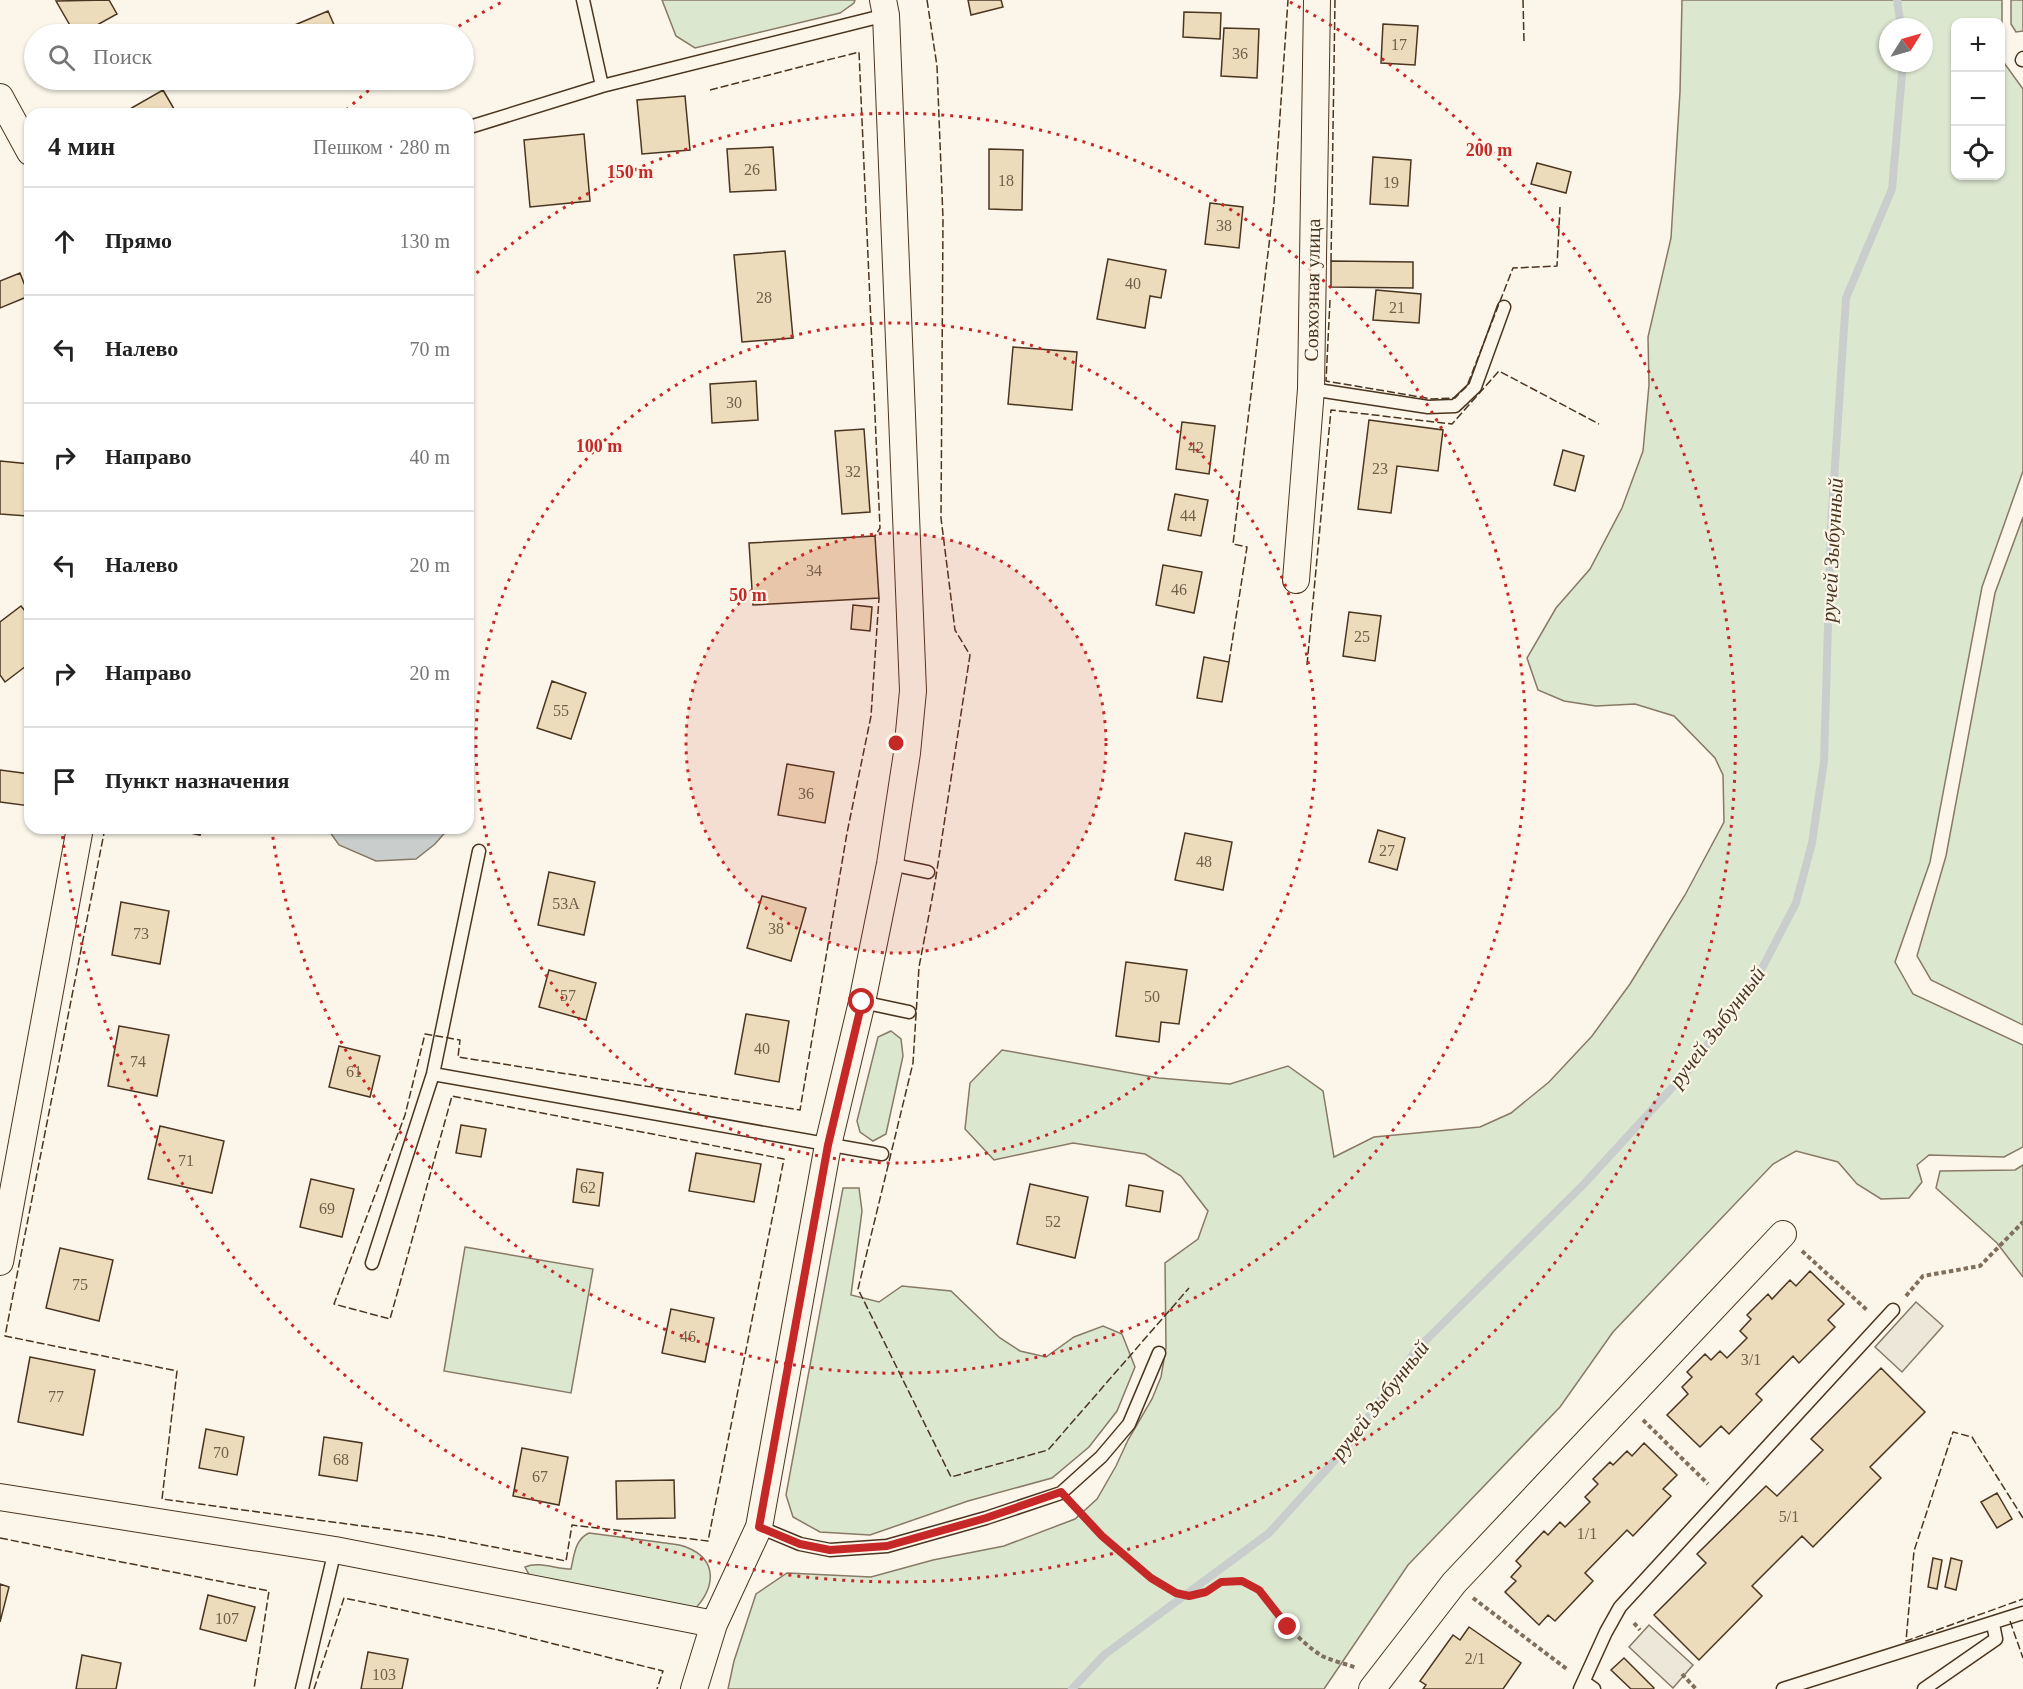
<!DOCTYPE html>
<html lang="ru">
<head>
<meta charset="utf-8">
<style>
	:root { --surface:#fff; --page:#f6f6f6; --text:#222; --muted:#767676; --line:#e0e0e0 }
	body { margin:0; font-family:Georgia,serif; background:var(--page); color:var(--text) }
	.controls { position:absolute; right:18px; top:18px; display:grid; overflow:hidden; border-radius:12px; box-shadow:0 2px 4px #0004 }
	.controls button { width:54px; height:54px; display:grid; place-items:center; padding:0; border:0; border-bottom:2px solid var(--line); background:var(--surface); color:var(--text); font:30px sans-serif }
	.compass { position:absolute; left:1879px; top:18px; width:54px; height:54px; border-radius:50%; background:var(--surface); box-shadow:0 2px 4px #0004; rotate:53deg }
	.stop { position:absolute; width:18px; height:18px; margin:-14px; border:4px solid #c62828; border-radius:50%; background:#fff }
	.stop.end { background:#c62828; border-color:#fff; box-shadow:0 2px 6px #0008 }
	.list { margin:0; padding:0; list-style:none }
	h2 { display:flex; justify-content:space-between; align-items:center; height:78px; margin:0; padding:0 24px; font-size:26px }
	h2 small { font-size:20px; font-weight:400; color:var(--muted) }
	.list li { display:grid; grid-template-columns:39px 1fr auto; gap:18px; align-items:center; box-sizing:border-box; height:108px; padding:0 24px; border-top:2px solid var(--line) }
	.list b { display:block; font-size:22px; white-space:nowrap }
	.list em { font-size:20px; font-style:normal; color:var(--muted) }
	.icon { flex:none; width:33px; height:33px; fill:none; stroke:currentColor; stroke-width:2; stroke-linecap:round; stroke-linejoin:round }
	.map { position:relative; flex:none; width:2023px; height:1689px; overflow:hidden }
	.search { position:absolute; background:var(--surface); box-shadow:0 2px 4px #0004; left:24px; top:24px; width:450px; height:66px; display:flex; align-items:center; gap:15px; box-sizing:border-box; padding:0 21px; border-radius:33px; color:var(--muted); font-size:22px }
	.panel { position:absolute; background:var(--surface); box-shadow:0 2px 4px #0004; left:24px; top:108px; width:450px; height:726px; border-radius:18px }
	.map>svg:first-child { display:block }
	.green { fill:#dce7d0; stroke:#887966; stroke-width:1.5; fill-rule:evenodd }
	.parking { fill:#ede7d9; stroke:#887966; stroke-width:1.5 }
	.water { fill:#c9cecd; stroke:#887966; stroke-width:1.5 }
	.lines { fill:none; stroke-linecap:round; stroke-linejoin:round }
	.stream { stroke:#c9cecd; stroke-width:8 }
	.building { fill:#ecdcbc; stroke:#4a3520; stroke-width:1.5 }
	.lane-casing { stroke:#4a3520; stroke-width:15 }
	.street-casing { stroke:#4a3520; stroke-width:28 }
	.path { stroke:#7f6f5c; stroke-width:4; stroke-dasharray:4.5 3; stroke-linecap:butt }
	.lane { stroke:#fbf6e9; stroke-width:12 }
	.street { stroke:#fbf6e9; stroke-width:26 }
	.fence { stroke:#4a3520; stroke-width:1.5; stroke-dasharray:8 3; stroke-linecap:butt }
	.route { stroke:#c62828; stroke-width:8 }
	.ring { fill:none; stroke:#c62828; stroke-width:3; stroke-dasharray:3 6 }
	.labels { text-anchor:middle; stroke-width:4.5; stroke-linejoin:round; paint-order:stroke }
	.number-label { font-size:16px; fill:#725f47 }
	.street-label { font-size:20px; fill:#4a3520; stroke:#fbf6e9 }
	.water-label { font-size:21px; font-style:italic; fill:#4a3520; stroke:#fbf6e9 }
	.centre { fill:#c62828; stroke:#fbf6e9; stroke-width:3 }
	.ring-label { font-size:18px; text-anchor:middle; font-weight:bold; fill:#c62828; stroke:#fbf6e9; stroke-width:4.5; stroke-linejoin:round; paint-order:stroke }
</style>
</head>
<body>
<div class="map">
<svg width="2023" height="1689" viewBox="0 0 2023 1689">
	<rect width="100%" height="100%" fill="#fbf6e9"/>
	<path class="green" d="M662 0H855L854 3 840 13 695 48 676 36Z
		M1682 0H2002V60L2023 89V471L1982 587 1930 862 1895 962 1913 994 2023 1045V1147L2004 1157 1929 1155 1917 1165 1922 1182 1909 1198 1881 1199 1857 1184 1838 1162 1796 1151 1773 1164 1613 1332 1560 1407 1408 1565 1324 1689H728L734 1661 756 1594 787 1573 871 1577 933 1560 1004 1546 1075 1519 1097 1499 1116 1466 1128 1440 1152 1399 1161 1377 1166 1348 1165 1263 1198 1239 1208 1211 1181 1176 1145 1154 1073 1143 994 1160 965 1129 970 1083 1002 1050 1159 1078 1230 1084 1288 1066 1323 1091 1334 1157 1374 1137 1480 1127 1511 1113 1549 1082 1592 1036 1630 984 1685 895 1724 822 1723 775 1715 758 1674 716 1635 704 1596 706 1564 701 1538 690 1527 658 1556 608 1590 569 1622 508 1643 451 1649 385 1648 337 1671 238 1680 92ZM2000 22V176H1956V22ZM1888 27H1924V63H1888Z
		M2011 0H2023V31L2016 32 2011 24Z
		M2023 517V1025L1931 980 1917 956 1946 856 1995 593Z
		M891 1031 901 1039 903 1056 886 1134 873 1141 860 1132 857 1121 878 1037Z
		M2023 1165V1277L1997 1243 1936 1188 1940 1171 2015 1170Z
		M843 1188H859L862 1211 851 1295 879 1302 902 1286 951 1291 1000 1338 1020 1351 1046 1357 1074 1337 1103 1326 1122 1334 1135 1367 1117 1411 1089 1447 1052 1478 968 1501 870 1535 820 1532 793 1517 786 1495Z
		M465 1247 593 1269 571 1393 444 1371Z
		M589 1533C612 1536 635 1539 658 1542 667 1544 678 1543 686 1547 719 1560 715 1588 694 1610L532 1580 525 1567C539 1561 556 1569 571 1569 574 1556 575 1539 589 1533Z"/>
	<path class="parking" d="M1916 1302 1943 1326 1902 1372 1875 1347Z
		M1649 1625 1693 1665 1673 1688 1629 1647Z"/>
	<path class="water" d="M327 828H449L435 844 416 859 376 861 339 845Z"/>
	<g class="lines">
		<path class="stream" d="M1897 0 1901 27
			M1072 1689 1104 1655 1269 1533 1346 1448 1417 1349 1583 1185 1692 1066 1757 978 1796 903 1812 843 1824 761 1831 526 1846 298 1892 189 1903 63"/>
	</g>
	<path class="building" d="M109 0 117 14 81 34H75L56 1Z
		M968 0H1001L1003 7 971 15Z
		M328 11 338 34H285L283 30Z
		M1184 12 1221 13 1220 39 1183 37Z
		M1383 24 1418 26 1415 65 1381 63Z
		M1224 28 1259 29 1257 78 1221 76Z
		M305 80H331L309 89Z
		M163 90 177 114H121Z
		M685 96 690 150 642 154 637 100Z
		M584 134 590 201 530 207 524 140Z
		M773 147 776 190 730 192 727 149Z
		M989 149 1023 150 1022 210 989 209Z
		M1373 157 1411 160 1408 206 1370 204Z
		M1537 163 1571 172 1566 193 1531 184Z
		M1210 203 1243 207 1239 248 1205 244Z
		M785 251 793 338 742 342 734 255Z
		M1108 259 1166 270 1161 298 1150 296 1145 328 1097 319Z
		M1331 261 1413 262V288L1331 287Z
		M20 273 29 296 0 308V281Z
		M1376 290 1421 294 1419 323 1373 320Z
		M1013 347 1077 352 1072 410 1008 404Z
		M756 381 758 420 712 423 710 384Z
		M1369 420 1443 430 1438 471 1397 466 1391 513 1358 509Z
		M1182 422 1215 426 1209 474 1176 469Z
		M864 429 870 512 842 514 835 431Z
		M1563 450 1584 456 1575 491 1554 485Z
		M0 461 30 464 27 516 0 514Z
		M1175 494 1208 500 1201 536 1168 530Z
		M875 536 879 598 753 605 749 543Z
		M1163 565 1202 572 1194 613 1156 605Z
		M853 605 872 607 870 631 851 629Z
		M21 606 30 617V663L5 682 0 675V622Z
		M1349 612 1381 616 1375 661 1343 656Z
		M1204 657 1229 662 1222 702 1197 698Z
		M552 681 586 693 571 739 537 728Z
		M787 764 834 772 825 823 778 815Z
		M0 770 30 774V806L0 802Z
		M167 828H202L200 835Z
		M1378 830 1405 838 1397 870 1369 862Z
		M1185 833 1232 842 1223 890 1175 880Z
		M549 872 595 882 584 935 538 925Z
		M762 896 806 908 791 961 747 948Z
		M121 902 169 911 160 964 112 955Z
		M1126 962 1187 970 1179 1024 1161 1022 1159 1042 1116 1036Z
		M549 970 596 983 586 1020 539 1007Z
		M746 1014 789 1021 779 1082 735 1074Z
		M119 1026 169 1035 157 1096 108 1086Z
		M339 1046 380 1056 370 1097 329 1087Z
		M461 1125 486 1129 481 1157 456 1153Z
		M160 1126 224 1141 212 1193 148 1179Z
		M696 1153 761 1164 754 1202 689 1191Z
		M577 1169 603 1173 599 1206 573 1202Z
		M311 1179 354 1189 342 1237 300 1227Z
		M1030 1184 1088 1197 1075 1258 1017 1244Z
		M1129 1185 1163 1191 1160 1212 1126 1206Z
		M60 1248 113 1260 99 1321 46 1308Z
		M1810 1271 1844 1304 1828 1320 1835 1327 1799 1363 1793 1356 1756 1394 1762 1400 1729 1434 1721 1426 1700 1447 1667 1415 1688 1394 1682 1387 1692 1377 1687 1372 1705 1354 1711 1360 1720 1351 1727 1358 1747 1338 1740 1331 1751 1319 1747 1315 1768 1294 1772 1299 1790 1280 1796 1286Z
		M671 1309 714 1318 705 1362 662 1353Z
		M30 1357 95 1370 83 1435 18 1422Z
		M1881 1368 1925 1412 1870 1467 1881 1478 1813 1547 1802 1536 1752 1586 1762 1596 1699 1660 1654 1615 1706 1563 1697 1554 1766 1486 1777 1496 1823 1450 1811 1439Z
		M206 1429 244 1437 237 1475 199 1468Z
		M324 1437 362 1443 357 1481 319 1475Z
		M1644 1443 1677 1475 1663 1489 1671 1496 1633 1536 1627 1530 1585 1573 1593 1581 1555 1621 1548 1615 1539 1625 1505 1592 1516 1581 1511 1577 1521 1566 1516 1561 1544 1531 1548 1535 1560 1522 1565 1527 1590 1502 1585 1497 1598 1484 1593 1479 1610 1462 1613 1465 1627 1451 1632 1456Z
		M522 1448 568 1457 559 1505 513 1496Z
		M674 1480 675 1518 617 1519 616 1481Z
		M1997 1493 2012 1519 1997 1528 1981 1502Z
		M1933 1558 1942 1560 1937 1589 1928 1587Z
		M1951 1558 1962 1561 1956 1590 1945 1587Z
		M0 1584 9 1587 0 1622Z
		M208 1595 255 1607 246 1641 200 1629Z
		M1469 1627 1521 1663 1503 1689H1423L1426 1685 1420 1681 1453 1635 1460 1640Z
		M368 1652 408 1659 402 1689H361Z
		M82 1655 121 1663 116 1689H76Z
		M1624 1658 1654 1688 1653 1689H1631L1611 1670Z"/>
	<g class="lines">
		<g class="lane-casing">
			<path id="lane" d="M583 0 602 86
				M2022 60 2023 58
				M473 126 602 86 886 15
				M1311 389 1428 407 1455 406 1475 387 1504 307
				M890 864 928 872
				M862 1002 909 1012
				M433 1074 882 1154
				M372 1263 433 1074 479 851
				M759 1527 800 1544 830 1550 887 1546 986 1518 1061 1493 1101 1457 1129 1424 1159 1353
				M1584 1682 1594 1689
				M302 1689 335 1550
				M1580 1689 1606 1632 1620 1607 1893 1310
				M1783 1689 2023 1613
				M1924 1689 1996 1639 1993 1624"/>
		</g>
		<g class="street-casing">
			<path id="street" d="M0 97 30 152
				M1296 580 1311 389 1317 0
				M0 1262 80 828
				M0 1497 335 1550 714 1624 759 1527 828 1145 862 1002 890 864 907 753 913 691 886 15 883 0
				M694 1689 714 1624
				M1372 1689 1454 1583 1783 1234"/>
		</g>
		<path class="path" d="M1802 1251 1867 1310
			M1906 1296 1923 1276 1980 1266 2023 1222
			M1643 1420 1708 1484
			M1074 1506C1093 1527 1164 1600 1192 1596 1210 1593 1223 1576 1243 1581 1264 1587 1274 1611 1288 1626 1296 1636 1311 1649 1322 1656 1333 1661 1346 1664 1357 1668
			M1473 1598 1568 1670
			M1634 1623 1640 1630
			M1682 1674 1696 1689"/>
		<use href="#lane" class="lane"/>
		<use href="#street" class="street"/>
		<path class="fence" d="M927 0 937 66 943 219 941 518 955 630 970 655 935 883 919 967 913 1063 858 1289 951 1477 1048 1450 1189 1288
			M1523 0 1524 42
			M710 90 859 52 880 528 875 536
			M1331 261 1335 0
			M1330 300 1326 381 1432 399 1455 398 1467 386 1513 268 1557 266 1560 207
			M1229 662 1247 547 1233 544 1274 203 1288 0
			M1307 665 1331 410 1452 424 1499 371 1599 424
			M105 828 5 1336 177 1371 162 1499 437 1536 566 1561 572 1525 708 1541 784 1159 452 1096 390 1319 334 1304 405 1115 425 1034 460 1040 458 1057 800 1110 847 833 871 716 879 598
			M2023 1518 1972 1437 1953 1432 1914 1551 1906 1641 2023 1599
			M0 1538 269 1591 254 1689
			M2010 1621 2023 1658
			M314 1689 344 1598 498 1630 663 1671 657 1689"/>
	</g>
	<g class="lines">
		<path class="route" d="M862 1002 828 1145 759 1527 800 1544 830 1550 887 1546 986 1518 1061 1492 1102 1536 1151 1578 1176 1593 1189 1596 1206 1592 1221 1582 1242 1581 1259 1590 1288 1627"/>
	</g>
	<circle cx="896" cy="743" r="210" fill="#c62828" fill-opacity=".12"/>
	<g class="ring">
		<circle cx="896" cy="743" r="210"/>
		<circle cx="896" cy="743" r="420"/>
		<path d="M470 279A630 630 0 1 1 272 831"/>
		<path d="M346 110A839 839 0 0 1 379 82M451 31A839 839 0 0 1 502 2M1290 2A839 839 0 1 1 62 831"/>
	</g>
	<g class="labels">
		<g class="number-label">
			<text x="1399" y="50">17</text>
			<text x="1240" y="59">36</text>
			<text x="752" y="175">26</text>
			<text x="1006" y="186">18</text>
			<text x="1391" y="188">19</text>
			<text x="1224" y="231">38</text>
			<text x="1133" y="289">40</text>
			<text x="764" y="303">28</text>
			<text x="1397" y="313">21</text>
			<text x="734" y="408">30</text>
			<text x="1196" y="453">42</text>
			<text x="1380" y="474">23</text>
			<text x="853" y="477">32</text>
			<text x="1188" y="521">44</text>
			<text x="814" y="576">34</text>
			<text x="1179" y="595">46</text>
			<text x="1362" y="642">25</text>
			<text x="561" y="716">55</text>
			<text x="806" y="799">36</text>
			<text x="1387" y="856">27</text>
			<text x="1204" y="867">48</text>
			<text x="566" y="909">53А</text>
			<text x="776" y="934">38</text>
			<text x="141" y="939">73</text>
			<text x="568" y="1001">57</text>
			<text x="1152" y="1002">50</text>
			<text x="762" y="1054">40</text>
			<text x="138" y="1067">74</text>
			<text x="354" y="1077">61</text>
			<text x="186" y="1166">71</text>
			<text x="588" y="1193">62</text>
			<text x="327" y="1214">69</text>
			<text x="1053" y="1227">52</text>
			<text x="80" y="1290">75</text>
			<text x="688" y="1342">46</text>
			<text x="1751" y="1365">3/1</text>
			<text x="56" y="1402">77</text>
			<text x="221" y="1458">70</text>
			<text x="341" y="1465">68</text>
			<text x="540" y="1482">67</text>
			<text x="1789" y="1522">5/1</text>
			<text x="1587" y="1539">1/1</text>
			<text x="227" y="1624">107</text>
			<text x="1475" y="1664">2/1</text>
			<text x="384" y="1680">103</text>
		</g>
		<g class="street-label">
			<text transform="translate(1312 290) rotate(-89)" y="7">Совхозная улица</text>
		</g>
		<g class="water-label">
			<text transform="translate(1832 550) rotate(-87)" y="7">ручей Зыбунный</text>
			<text transform="translate(1717 1027) rotate(-53)" y="7">ручей Зыбунный</text>
			<text transform="translate(1380 1400) rotate(-52)" y="7">ручей Зыбунный</text>
		</g>
	</g>
	<circle cx="896" cy="743" r="9" class="centre"/>
	<g class="ring-label">
		<text x="1489" y="156">200 m</text>
		<text x="630" y="178">150 m</text>
		<text x="599" y="452">100 m</text>
		<text x="748" y="601">50 m</text>
	</g>
</svg>
<div class="controls">
<button>+</button>
<button>−</button>
<button><svg class="icon" aria-label="locate" viewBox="0 0 24 24"><circle cx="12" cy="12" r="6"/><path d="M12 2v4M12 18v4M2 12h4M18 12h4"/></svg></button>
</div>
<svg class="compass" viewBox="-18 -18 36 36"><path d="M0-13l5 13h-10z" fill="#e53935"/><path d="M0 13l5-13h-10z" fill="#767676"/></svg>
<div class="stop" style="left:862px;top:1002px"></div>
<div class="stop end" style="left:1288px;top:1627px"></div>
<div class="search"><svg class="icon" aria-label="search" viewBox="0 0 24 24"><circle cx="10" cy="10" r="6"/><path d="M15 15l6 6"/></svg>Поиск</div>
<section class="panel">
<h2>4 мин<small>Пешком · 280 m</small></h2>
<ul class="list">
<li><svg class="icon" aria-label="ahead" viewBox="0 0 24 24"><path d="M12 20V5M6 11l6-6 6 6"/></svg><div><b>Прямо</b></div><em>130 m</em></li>
<li><svg class="icon" aria-label="left" viewBox="0 0 24 24"><path d="M17 20v-9H6M10 6l-5 5 5 5"/></svg><div><b>Налево</b></div><em>70 m</em></li>
<li><svg class="icon" aria-label="right" viewBox="0 0 24 24"><path d="M7 20v-9h11M14 6l5 5-5 5"/></svg><div><b>Направо</b></div><em>40 m</em></li>
<li><svg class="icon" aria-label="left" viewBox="0 0 24 24"><path d="M17 20v-9H6M10 6l-5 5 5 5"/></svg><div><b>Налево</b></div><em>20 m</em></li>
<li><svg class="icon" aria-label="right" viewBox="0 0 24 24"><path d="M7 20v-9h11M14 6l5 5-5 5"/></svg><div><b>Направо</b></div><em>20 m</em></li>
<li><svg class="icon" aria-label="arrive" viewBox="0 0 24 24"><path d="M6 21V4h12l-3 4 3 4H6"/></svg><div><b>Пункт назначения</b></div></li>
</ul>
</section>
</div>
</body>
</html>
